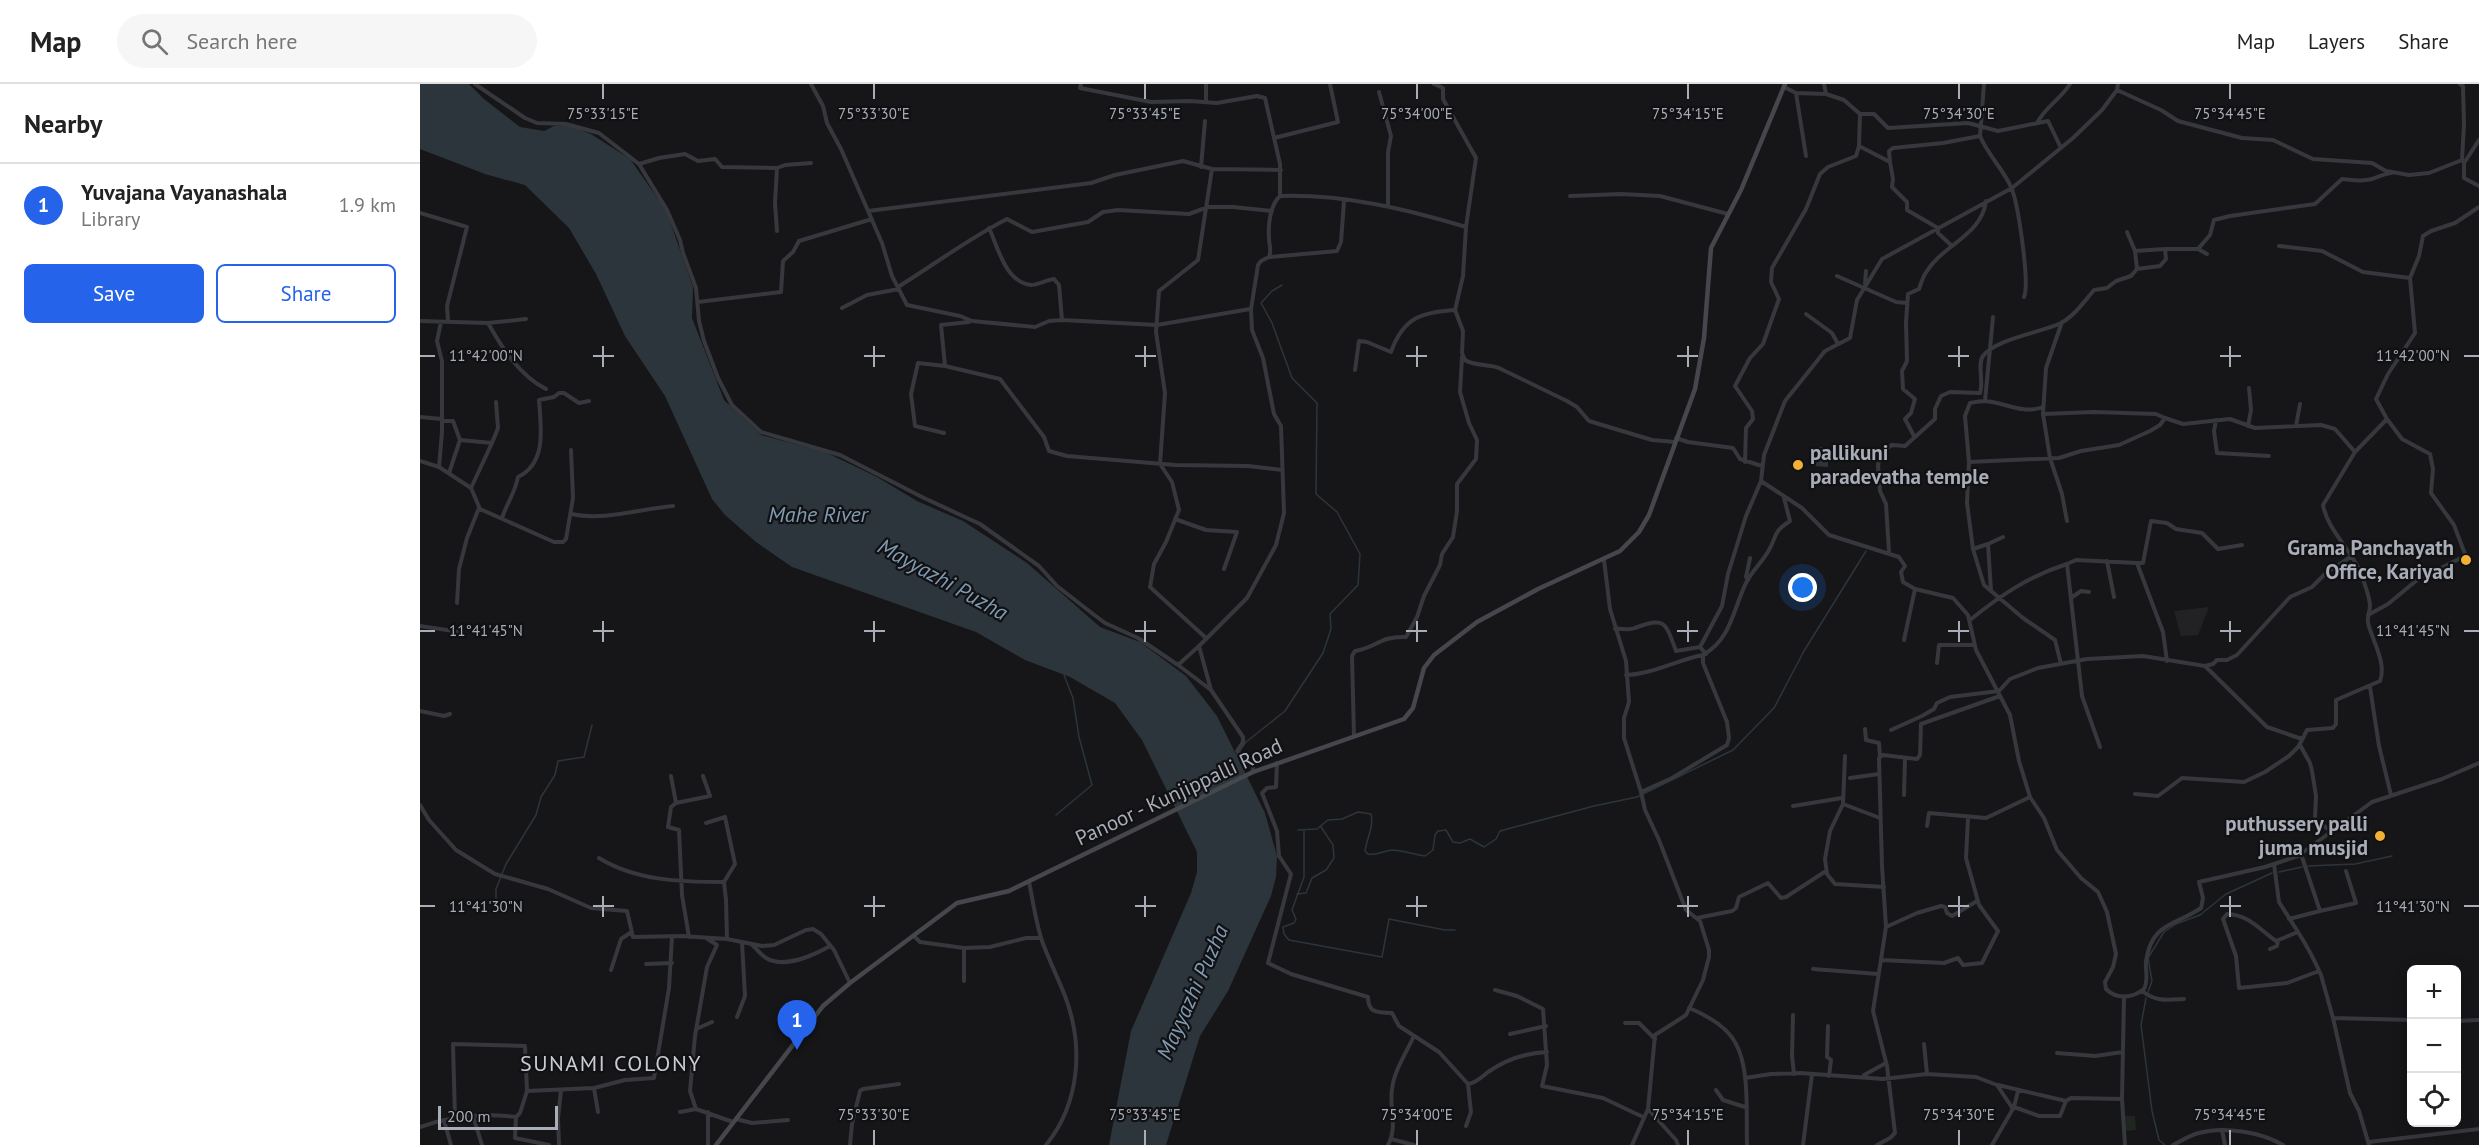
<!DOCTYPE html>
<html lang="en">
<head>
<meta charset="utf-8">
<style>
	:root { --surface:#fff; --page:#f6f6f6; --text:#222; --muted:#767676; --line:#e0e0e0; --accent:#2563eb }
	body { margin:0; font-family:"PT Sans",sans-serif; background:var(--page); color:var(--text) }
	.controls { position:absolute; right:18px; bottom:18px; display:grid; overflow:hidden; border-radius:9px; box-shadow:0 3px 15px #0003 }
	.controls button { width:54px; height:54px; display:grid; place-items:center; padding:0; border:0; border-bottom:2px solid var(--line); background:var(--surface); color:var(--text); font:30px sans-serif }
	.scale { position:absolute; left:18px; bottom:15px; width:120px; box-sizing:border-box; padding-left:6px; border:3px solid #a8adb8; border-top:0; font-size:16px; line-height:21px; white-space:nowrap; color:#a8adb8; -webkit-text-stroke:4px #111113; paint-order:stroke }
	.you { position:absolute; left:1383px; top:504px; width:21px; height:21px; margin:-15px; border:4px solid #fff; border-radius:50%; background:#1a73e8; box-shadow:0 0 0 9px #1a73e833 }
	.badge { display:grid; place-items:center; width:39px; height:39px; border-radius:50%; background:var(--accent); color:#fff; font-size:20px; font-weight:700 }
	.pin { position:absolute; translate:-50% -50px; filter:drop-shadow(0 2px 3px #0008) }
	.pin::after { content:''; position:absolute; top:32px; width:21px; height:18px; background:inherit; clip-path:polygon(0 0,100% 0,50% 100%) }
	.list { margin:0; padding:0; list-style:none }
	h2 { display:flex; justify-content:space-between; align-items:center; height:78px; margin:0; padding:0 24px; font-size:26px }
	h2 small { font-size:20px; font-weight:400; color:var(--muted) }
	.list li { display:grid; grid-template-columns:39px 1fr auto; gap:18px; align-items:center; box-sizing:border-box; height:84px; padding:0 24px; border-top:2px solid var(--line) }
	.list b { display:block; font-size:22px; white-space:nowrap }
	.list p { margin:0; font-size:20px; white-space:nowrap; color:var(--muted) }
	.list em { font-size:20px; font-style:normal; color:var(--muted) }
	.actions { display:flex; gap:12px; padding:18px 24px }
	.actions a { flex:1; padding:14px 0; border:2px solid var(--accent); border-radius:9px; text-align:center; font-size:21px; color:var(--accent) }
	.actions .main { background:var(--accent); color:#fff }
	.icon { flex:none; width:33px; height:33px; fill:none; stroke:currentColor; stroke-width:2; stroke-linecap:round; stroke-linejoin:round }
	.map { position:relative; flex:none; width:2059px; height:1061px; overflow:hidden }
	header { display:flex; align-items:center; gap:36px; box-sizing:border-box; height:84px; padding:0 30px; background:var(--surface); border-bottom:2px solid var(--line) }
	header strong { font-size:28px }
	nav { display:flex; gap:33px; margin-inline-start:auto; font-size:21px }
	.search { width:420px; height:54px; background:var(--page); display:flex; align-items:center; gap:15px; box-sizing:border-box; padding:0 21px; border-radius:33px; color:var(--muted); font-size:22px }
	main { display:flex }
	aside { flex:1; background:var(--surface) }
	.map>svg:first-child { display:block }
	.built { fill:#222225 }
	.green { fill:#1e261f }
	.water { fill:#2c353c }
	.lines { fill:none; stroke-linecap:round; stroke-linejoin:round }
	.stream { stroke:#2c353c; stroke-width:1.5 }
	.street { stroke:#37383d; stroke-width:4 }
	.secondary { stroke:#45474d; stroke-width:4.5 }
	.ticks { fill:none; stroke:#a8adb8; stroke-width:2 }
	.poi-dot { fill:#f2b134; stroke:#111113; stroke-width:2 }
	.labels { text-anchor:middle; stroke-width:4.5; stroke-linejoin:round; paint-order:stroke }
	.poi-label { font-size:21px; font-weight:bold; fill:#a8adb8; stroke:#111113; text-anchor:end }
	.street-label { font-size:21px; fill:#a8adb8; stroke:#111113 }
	.water-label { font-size:22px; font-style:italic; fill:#7f9bb3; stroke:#111113 }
	.neighbourhood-label { font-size:22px; letter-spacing:1.5px; fill:#c9ccd4; stroke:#111113 }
	.ticks-label { font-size:15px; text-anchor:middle; fill:#a8adb8; stroke:#111113; stroke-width:4.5; stroke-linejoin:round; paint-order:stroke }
</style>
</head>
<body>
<header>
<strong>Map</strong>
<div class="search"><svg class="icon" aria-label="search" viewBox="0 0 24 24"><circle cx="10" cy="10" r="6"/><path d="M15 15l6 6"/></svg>Search here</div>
<nav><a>Map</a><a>Layers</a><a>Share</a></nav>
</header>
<main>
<aside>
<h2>Nearby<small></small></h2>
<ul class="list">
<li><span class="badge">1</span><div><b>Yuvajana Vayanashala</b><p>Library</p></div><em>1.9 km</em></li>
</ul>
<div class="actions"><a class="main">Save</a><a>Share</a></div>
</aside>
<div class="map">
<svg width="2059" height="1061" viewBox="0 0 2059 1061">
	<rect width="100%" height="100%" fill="#161618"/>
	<path class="built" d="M1789 523 1778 551 1761 552 1754 527Z"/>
	<path class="green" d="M1705 1032H1715L1716 1046 1706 1047Z"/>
	<path class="water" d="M0 0H49L64 15 100 43 124 47 134 42 148 41 171 50 210 75 246 126 273 203 272 234 304 316 341 351 405 368 457 393 497 417 543 437 607 479 680 543 720 558 766 592 797 632 845 729 857 772 856 793 851 812 808 907 780 952 746 1061H689L711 947 771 809 777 788V768L722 656 695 619 650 593 605 576 556 548 372 483 336 458 305 431 292 415 245 312 205 252 176 190 149 144 105 101 65 90 0 65Z
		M1394 363H1408V383L1393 382Z"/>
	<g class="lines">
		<path class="stream" d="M816 672 826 658 865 627 903 569 911 545 910 530 938 501 940 470 917 428 896 410 897 319 872 294 852 239 841 219 852 207 862 201
			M636 731 672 701 659 653 653 614 644 591
			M878 746 897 745 908 736 922 735 938 728 951 730C954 742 947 754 945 767L948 770C957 772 963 767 972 766 983 766 994 771 1005 772L1013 766 1015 751 1018 747 1026 746 1033 758 1040 759 1050 755 1064 763 1076 755 1080 747 1174 722 1217 713 1313 666 1354 624 1384 567 1446 467
			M884 747V793L872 826 876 835 874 839 863 843 864 850 869 856 962 873 969 835 1025 846H1035
			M1888 782 1935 780 1972 772
			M1859 788 1882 783
			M877 810 886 809 892 794 906 786 914 774 913 761 901 743
			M76 826V805L86 780 116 731 121 713 135 691 138 677 164 673 172 641
			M1728 908 1732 897 1728 874 1744 848 1756 840 1780 831 1806 810 1852 789
			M1726 914 1721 941 1732 1027 1739 1056 1745 1061"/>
		<path class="street" d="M55 0 105 34 117 39 146 40 179 49 219 80 247 126 260 156 263 169 276 204 279 237 284 257 298 294 312 321 341 348 420 371 504 414 560 440 619 482 637 502 673 530 685 539 718 554 758 581 779 562
			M391 0 403 22 407 39 421 65 462 159 472 192 487 221 540 232 552 237 615 243 629 237 642 236 737 241 830 225
			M661 0 660 4 731 18 770 17 797 19 837 12 845 14 860 80V112C924 110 986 125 1046 143L1043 192 1035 226 1043 247 1042 269 1045 276C1054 282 1068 280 1079 284L1147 317 1157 323 1169 337 1232 356 1255 358
			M786 0V18
			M1014 0 1023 4V15L1056 74 1046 143
			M1404 0 1406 10 1424 16 1440 30 1439 62 1470 78 1473 95 1472 103 1487 118V126L1518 144V149L1532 162
			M2040 0 2043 2 2044 40 2042 76
			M1364 3 1376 9 1406 10
			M1697 6 1698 0
			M959 8 971 52 968 68V121
			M1376 9 1386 72
			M1440 30H1454L1468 44 1548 39 1578 47 1628 37 1641 64
			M1617 39C1627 21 1640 16 1650 0
			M1560 52C1568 71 1583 85 1591 103 1598 118 1610 199 1604 213
			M854 54 918 38 910 0
			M1470 78 1469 67 1473 64 1523 59 1560 52 1564 0
			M2044 79 2059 56
			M219 80 239 74 265 70 278 77 295 75 302 83 357 84 365 81 391 79
			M781 83 785 37
			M357 84 355 119 357 147
			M1150 112 1201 110 1240 112 1308 130
			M448 127 671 99 695 91 763 77 792 85 861 86
			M0 129 47 143 27 222 28 238
			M569 144C578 163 585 198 611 201 618 201 626 196 634 195L639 201 642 236
			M1707 148 1715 167 1717 185
			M1859 162 1902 167 1943 188 1990 194
			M1778 165 1787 170
			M1715 167 1745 165
			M850 173 917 167 921 158 924 117
			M1417 192 1476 218 1487 219
			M1445 200 1446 187
			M478 203C515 180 548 155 587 135L612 148 668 138 683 128 698 126 769 130 788 123H813L852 127
			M278 218 361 208 363 177 373 168 379 157 452 135
			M422 224 447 211 479 205
			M1386 230 1412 249 1418 260
			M0 237 68 239C82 264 100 292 126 305
			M549 238 521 241 525 282 580 295 624 353 629 367 647 372 755 381 828 382 862 386
			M68 239 106 235
			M935 286 939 257 947 258 971 268C983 234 1001 228 1035 226
			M1565 317 1573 233
			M1623 330 1626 284 1642 238
			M0 333 22 335
			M1796 336 1794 347 1797 369 1849 372
			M22 337H33L40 356
			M1828 342 1831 326 1829 304
			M1876 342 1880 320
			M524 349 495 342 491 310 498 279 525 282
			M1494 352 1485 335 1491 329 1495 315 1483 305 1482 287 1487 277 1486 238 1488 210 1499 205C1501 199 1503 192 1507 187 1523 161 1562 151 1566 117
			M1256 354 1268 358 1313 364 1320 375 1342 382
			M72 359 78 344 76 318
			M0 377 19 383 51 404
			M1325 378 1326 344 1333 335 1332 327 1315 302 1330 274 1343 260 1359 215 1351 198 1352 184 1386 125 1400 90 1408 83 1436 72 1439 62
			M1549 378 1545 332 1550 319C1555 318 1560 317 1565 317 1584 318 1603 331 1623 323
			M19 383 22 348V277L17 257 21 238
			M29 389 40 356 72 359 51 404 60 425 134 458H143L146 455 153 414 151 366
			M1341 397 1382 424 1409 451 1479 473 1485 482 1481 488 1483 498 1495 505 1533 514 1548 531 1556 566 1590 631 1599 677 1610 713 1624 734 1637 766 1661 794 1678 808 1687 828 1696 870 1693 883 1685 898 1686 905C1697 916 1713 914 1724 905 1729 895 1725 887 1726 877 1732 838 1755 842 1781 824L1783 814 1779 798 1845 783 1878 772 1952 718 2022 695 2059 679
			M151 430C184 437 219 425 253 422
			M82 434C87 419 95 409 98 393 127 379 121 344 119 316L134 313 139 309H144L159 319 169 317
			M755 435 786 446 817 448 804 485
			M1647 437 1642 410 1630 374 1623 330 1674 328 1736 330 1745 334
			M1568 460 1583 453
			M1553 465 1568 460 1571 507
			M1469 468 1466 420 1460 407 1458 381 1461 368 1472 361 1485 362 1515 335V325L1521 312 1530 308 1560 309C1564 298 1557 280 1563 272 1575 255 1623 248 1641 239 1654 232 1665 217 1674 206L1687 204 1696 197 1711 192 1717 185 1740 182 1746 175 1745 165H1778L1790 151 1794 136 1810 132 1895 120 1922 95C1932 96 1942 98 1952 95 1959 93 1963 90 1971 89
			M1184 476 1190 525 1206 577 1209 618 1204 634V654L1221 708 1252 694 1307 661 1309 654 1307 638 1283 579V571C1312 555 1313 524 1327 497 1333 486 1343 477 1349 466 1358 450 1352 449 1370 437L1364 414
			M1687 477 1694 513
			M1718 479H1723L1731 437 1747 439 1756 445 1782 449 1798 465 1822 461
			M1328 496 1326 493 1330 474
			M1651 514 1661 507 1669 508
			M37 519 39 485 47 454 59 424
			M1948 531 1968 520 1997 496 2043 473 2045 470 2034 441 2011 409 2013 385 2010 370 1982 355 1967 335
			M1550 536C1581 511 1609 492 1647 480
			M0 542 40 548
			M1195 545C1202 544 1208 547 1215 544 1245 533 1245 537 1256 567L1280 563 1286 570
			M786 554 730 503 734 480 746 458 759 426 752 398 740 380 745 309 736 248 739 207 778 176 792 85
			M1484 556 1495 505
			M1280 563 1302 522 1308 490 1326 432 1341 397 1344 371 1365 317 1405 267 1430 254 1437 216 1462 175 1592 104 1653 54 1682 26 1697 6 1741 26 1758 37 1822 54 1853 56 1893 75 1952 79 1966 87 1989 91 2009 89 2042 76 2044 79V94L2059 102
			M1517 579 1519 561H1554
			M1641 580 1635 556 1603 534 1564 501 1553 465 1547 419 1549 378 1639 374 1661 367 1699 361 1730 347 1740 341 1745 334 1763 340 1810 335 1835 344 1901 341 1915 345 1935 368
			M758 581 791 606
			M1785 582 1847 643 1879 654H1883L1887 646 1913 644 1916 640V616L1960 597C1967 579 1952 556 1948 539 1947 533 1950 527 1950 521 1949 510 1943 495 1939 485 1929 464 1907 444 1903 421L1935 368 1967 335 1956 315 1968 290 1995 249 1990 194 1999 172 2003 152 2011 147 2035 139 2059 123
			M1206 591C1233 590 1257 576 1283 571
			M1950 603 1959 662 1971 711
			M0 627 24 632 30 630
			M1445 645 1446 656 1459 659 1460 672
			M1471 646 1502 632 1514 625 1517 619 1530 613 1579 607 1590 595 1618 584 1667 575 1723 572 1785 582 1793 580 1797 576H1807L1817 571 1870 513 1892 503 1906 489 1932 472
			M934 652 932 572 935 567C958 563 959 552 986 553L997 533 1004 512 1020 481 1022 470 1033 453 1037 427V400L1056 375 1057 356 1049 339 1040 308 1042 273
			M1880 661 1890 679 1892 687 1896 712 1895 734 1910 747
			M1680 663 1662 612 1647 480 1656 476 1717 479 1743 548 1747 577
			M1425 672 1423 720 1410 747 1405 775 1407 790 1415 800 1464 803
			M857 679 856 703 847 704 842 709 857 747 859 772 871 790 848 879 871 890 948 913C948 930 958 928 972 929L979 942 1019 968 1048 1000C1056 999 1062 993 1068 988 1087 975 1105 969 1127 968
			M833 688V682L817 667 823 658V653L791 606 779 562 827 514 856 461 864 429 861 342 854 330 843 274 832 246 831 225 838 181 841 177 849 173C852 165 849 161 849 154 848 141 850 121 860 112
			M251 692 256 719 251 723 248 743 259 746 262 811 269 853
			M1430 694 1459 690
			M1715 710 1738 712 1762 694 1824 698 1845 688 1869 672 1878 663 1883 654
			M1484 711 1485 674
			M256 719 290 712 283 692
			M1423 720 1460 734
			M0 721 9 736 36 766 75 790 128 805 171 824 207 827 213 853 262 852 307 855 342 862 354 861 386 846 393 845 401 850 414 866 430 899
			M1373 722 1422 714
			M286 739 305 733 315 780 304 798
			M1507 742 1509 729 1566 734 1610 713
			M1881 770 1900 827 1936 819 1926 787
			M179 774C216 797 262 798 304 798L306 816 307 855
			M1854 780 1859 818 1878 848
			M609 798C613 817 616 839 622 857 629 876 638 894 645 912 664 962 660 1019 626 1061
			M1277 834 1312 827 1316 824 1319 813 1348 799 1361 814 1366 813 1406 787
			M1869 835 1900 827
			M1466 843 1497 829 1521 822 1525 823 1527 829 1532 832 1557 817
			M494 852 500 858 544 864 570 863 606 854H621
			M332 861C337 865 341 871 346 874 364 885 394 871 410 862
			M1850 865 1857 862 1858 856
			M1461 876 1524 879 1538 874 1543 881 1562 879 1578 847 1559 821 1546 774 1548 734
			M226 880 252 879
			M1393 885 1458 890
			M191 886 201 855 210 849
			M1899 887 1867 899 1819 904 1816 872 1803 835 1807 830C1829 831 1839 845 1856 857L1878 848C1887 862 1894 875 1901 891L1913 934 1992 936
			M544 897V864
			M1075 906 1097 912 1123 925 1127 981 1122 1002 1183 1014 1223 1033
			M1722 907C1736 918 1747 916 1764 915
			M1704 913 1702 1015 1705 1061
			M1269 924C1286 931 1307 942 1316 960 1330 985 1326 1032 1327 1061
			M1373 931 1372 972 1374 990
			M317 933 325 912 322 858
			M1913 934 1930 1009 1939 1027 1949 1061
			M2036 937 2059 936
			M1205 939H1219L1235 955
			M1408 942 1407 973 1411 976 1409 992
			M276 945 292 938
			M1090 950 1126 942
			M1504 960 1507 990
			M1637 969 1675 972 1703 968
			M1325 994 1351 990 1380 989 1463 995 1507 990 1556 993 1577 1001 1593 1025
			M1448 994 1444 991 1466 979
			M1578 1001 1646 1017
			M174 1004 178 1028
			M1296 1006 1303 1016 1325 1023
			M1594 1023 1598 1007
			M276 1025 270 1007 275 952 287 883 297 861 286 854
			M1228 1025 1256 1056 1258 1061
			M260 1028 276 1025 313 1038
			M288 1028V1061
			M53 1032 62 1061
			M96 1033 95 1054 129 1061
			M35 1034 33 960 105 962 107 1007
			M316 1035 332 1039 368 1036
			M24 1036 31 1061
			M1046 1042 1051 1028 1048 1000
			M0 1043C31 1032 63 1029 96 1033L100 1029 107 1007 174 1004 205 996 234 994 249 904 252 852
			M1802 1046 1805 1061
			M971 1055 994 1061
			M1949 1058 2059 1045
			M139 1061 138 1034 141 1006
			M430 1061 432 1040 440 1007 443 1005 479 1000
			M968 1061C978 1043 969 1024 972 1005 974 987 986 969 994 952
			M1212 1061 1228 1025 1235 951 1266 931 1283 896 1289 873V866L1280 837 1266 826 1239 756 1225 726 1221 708
			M1383 1061 1392 990
			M1457 1061 1470 1054 1475 1049 1467 982 1453 927 1466 843 1462 782 1459 674 1463 671 1497 675 1500 671 1501 640 1580 612
			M1572 1061 1594 1023 1619 1032H1640L1646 1017 1651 1014 1702 1015
			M1753 1061C1761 1057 1770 1051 1779 1049 1804 1042 1841 1048 1863 1061"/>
		<path class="secondary" d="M296 1061 403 922 430 899 537 819 589 807 833 688 984 635 993 624 1004 584 1014 571 1057 538 1118 505 1200 467 1219 448 1229 431 1275 305 1284 254 1291 164 1321 106 1365 0"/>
	</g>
	<path class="ticks" d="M183 0V15M454 0V15M725 0V15M997 0V15M1268 0V15M1539 0V15M1810 0V15M183 262V283M454 262V283M725 262V283M997 262V283M1268 262V283M1539 262V283M1810 262V283M0 272H15M173 272H194M444 272H465M715 272H736M986 272H1007M1257 272H1278M1528 272H1549M1800 272H1821M2044 272H2059M183 537V558M454 537V558M725 537V558M997 537V558M1268 537V558M1539 537V558M1810 537V558M0 547H15M173 547H194M444 547H465M715 547H736M986 547H1007M1257 547H1278M1528 547H1549M1800 547H1821M2044 547H2059M183 812V833M454 812V833M725 812V833M997 812V833M1268 812V833M1539 812V833M1810 812V833M0 822H15M173 822H194M444 822H465M715 822H736M986 822H1007M1257 822H1278M1528 822H1549M1800 822H1821M2044 822H2059M454 1046V1061M725 1046V1061M997 1046V1061M1268 1046V1061M1539 1046V1061M1810 1046V1061"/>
	<g class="poi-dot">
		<circle cx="1378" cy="381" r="6"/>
		<circle cx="2046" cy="476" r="6"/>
		<circle cx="1960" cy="752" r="6"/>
	</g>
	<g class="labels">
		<g class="poi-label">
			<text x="1390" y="376" text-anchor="start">pallikuni<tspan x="1390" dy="24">paradevatha temple</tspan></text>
			<text x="2034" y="471">Grama Panchayath<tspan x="2034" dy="24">Office, Kariyad</tspan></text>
			<text x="1948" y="747">puthussery palli<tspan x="1948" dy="24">juma musjid</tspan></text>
		</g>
		<g class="street-label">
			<text transform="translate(759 708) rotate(-25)" y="7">Panoor - Kunjippalli Road</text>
		</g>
		<g class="water-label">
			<text x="398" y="438">Mahe River</text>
			<text transform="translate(523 495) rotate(29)" y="8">Mayyazhi Puzha</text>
			<text transform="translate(772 908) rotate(-66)" y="8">Mayyazhi Puzha</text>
		</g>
		<g class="neighbourhood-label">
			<text x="191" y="987">SUNAMI COLONY</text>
		</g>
	</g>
	<g class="ticks-label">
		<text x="183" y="35">75°33'15"E</text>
		<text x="454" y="35">75°33'30"E</text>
		<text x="725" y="35">75°33'45"E</text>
		<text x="997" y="35">75°34'00"E</text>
		<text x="1268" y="35">75°34'15"E</text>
		<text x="1539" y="35">75°34'30"E</text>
		<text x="1810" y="35">75°34'45"E</text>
		<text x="66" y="277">11°42'00"N</text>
		<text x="1993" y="277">11°42'00"N</text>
		<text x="66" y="552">11°41'45"N</text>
		<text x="1993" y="552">11°41'45"N</text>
		<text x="66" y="828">11°41'30"N</text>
		<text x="1993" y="828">11°41'30"N</text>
		<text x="454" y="1036">75°33'30"E</text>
		<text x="725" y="1036">75°33'45"E</text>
		<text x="997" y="1036">75°34'00"E</text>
		<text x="1268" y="1036">75°34'15"E</text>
		<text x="1539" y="1036">75°34'30"E</text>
		<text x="1810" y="1036">75°34'45"E</text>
	</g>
</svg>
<div class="controls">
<button>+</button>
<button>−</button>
<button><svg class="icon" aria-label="locate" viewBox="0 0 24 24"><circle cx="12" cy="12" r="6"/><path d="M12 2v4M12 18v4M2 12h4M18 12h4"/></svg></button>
</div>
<div class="scale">200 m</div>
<div class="you"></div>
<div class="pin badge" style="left:377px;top:966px">1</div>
</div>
</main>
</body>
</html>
